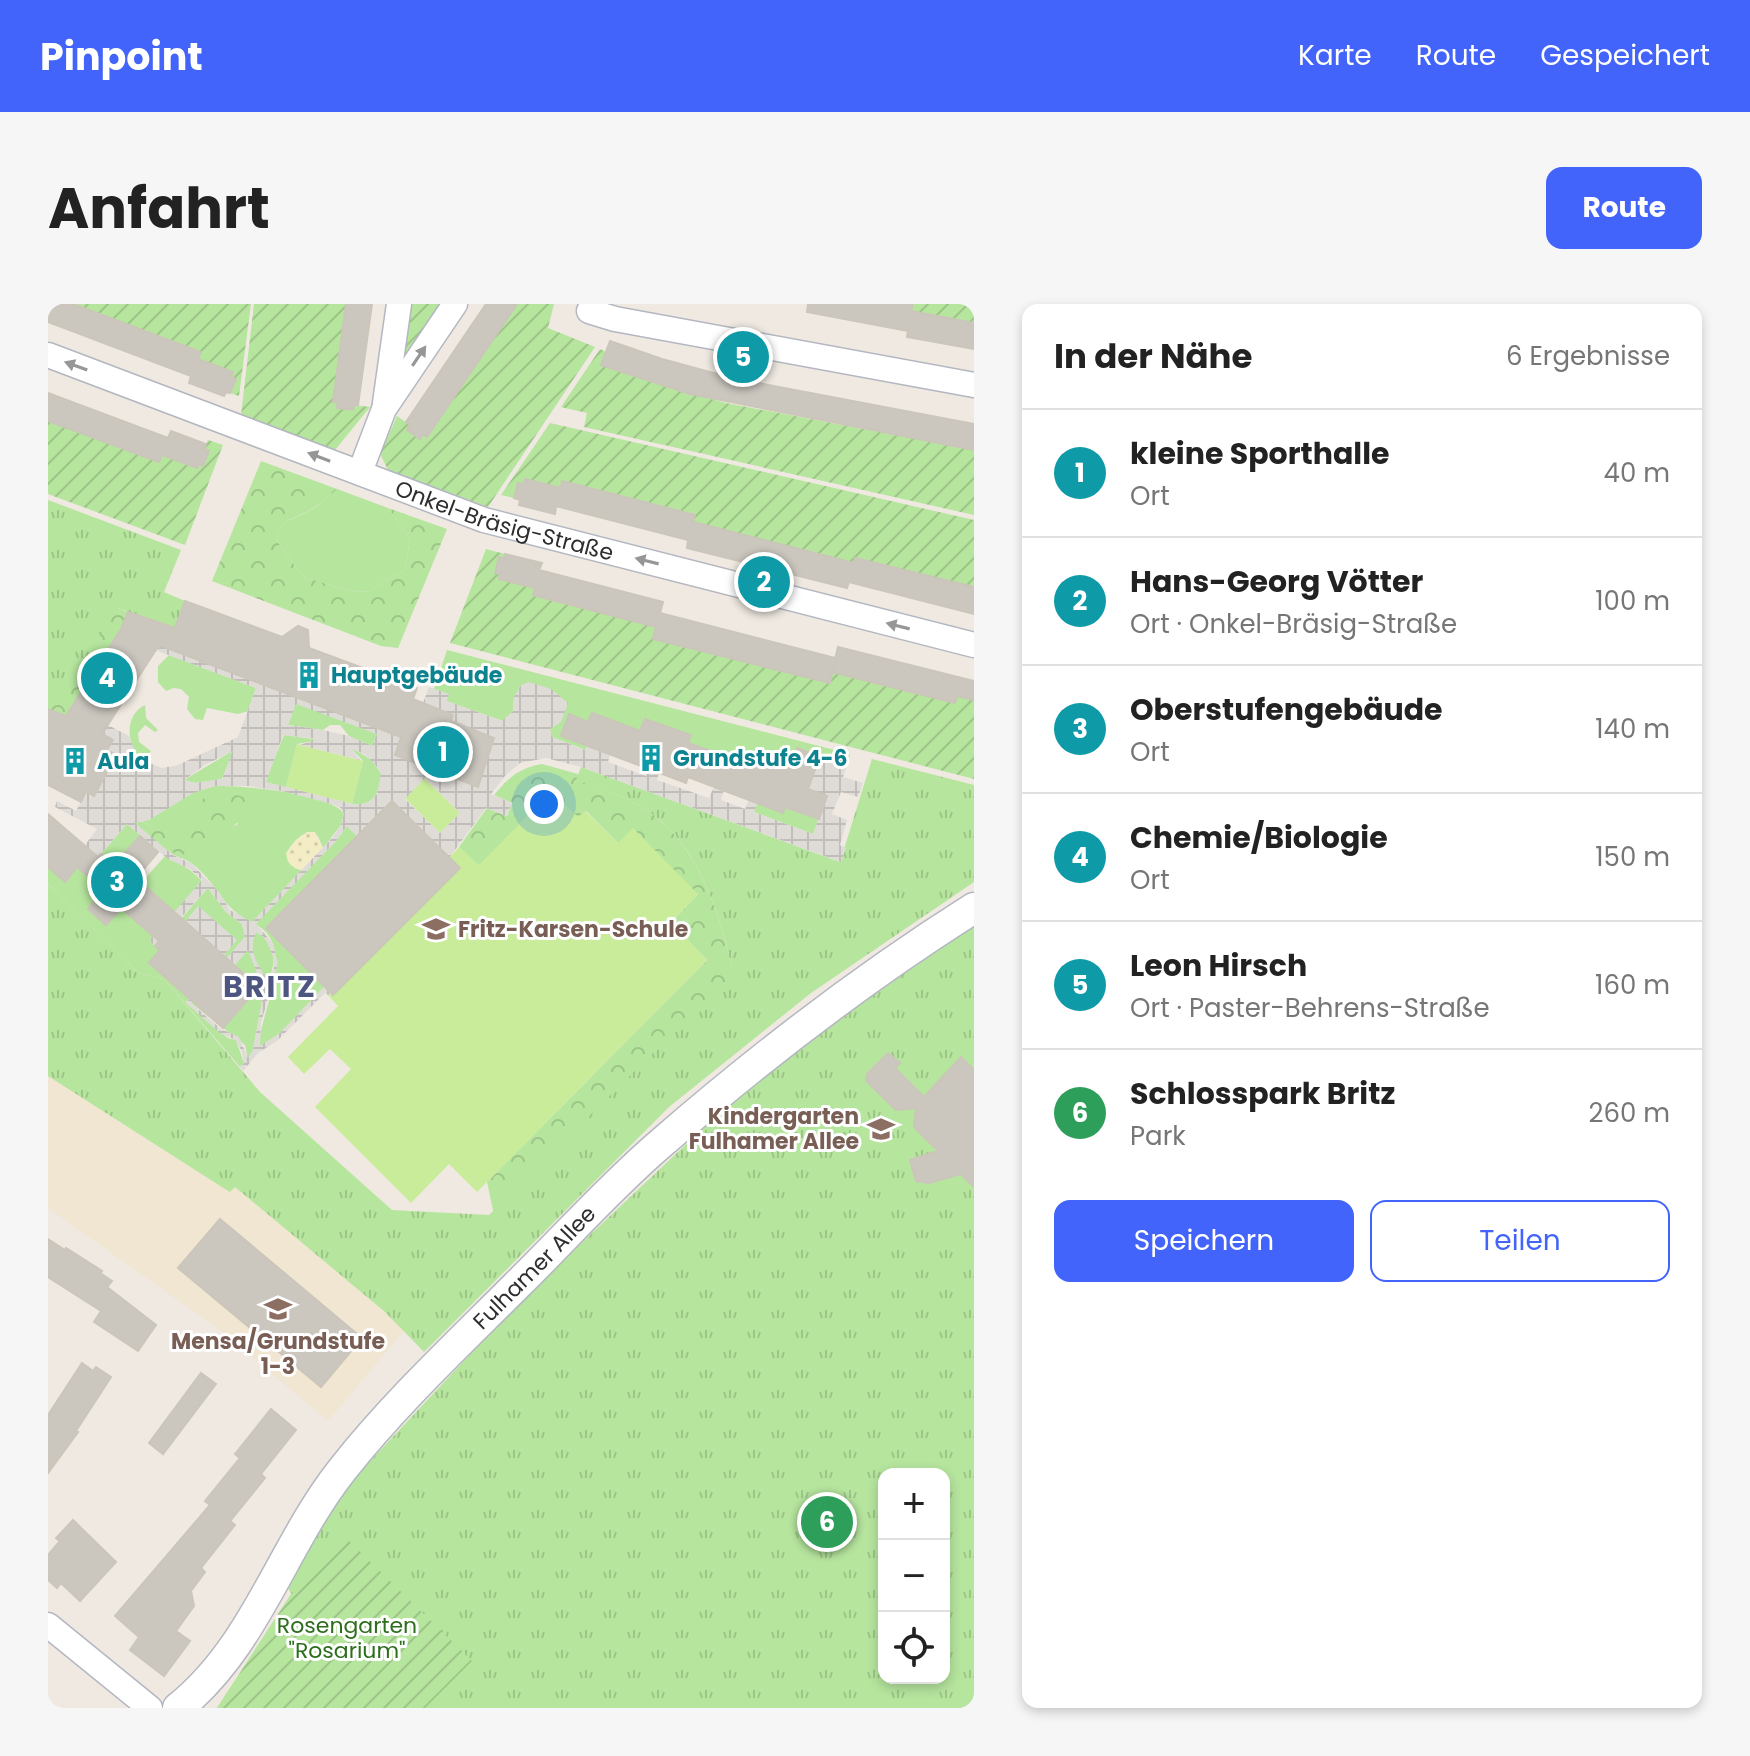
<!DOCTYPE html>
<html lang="de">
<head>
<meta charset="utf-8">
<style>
	:root { --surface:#fff; --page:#f6f6f6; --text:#222; --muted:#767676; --line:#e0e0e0; --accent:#4264fb }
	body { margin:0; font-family:Poppins,sans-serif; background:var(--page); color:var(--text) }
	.controls { position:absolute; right:24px; bottom:24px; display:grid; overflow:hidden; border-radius:16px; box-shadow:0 4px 12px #0003 }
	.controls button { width:72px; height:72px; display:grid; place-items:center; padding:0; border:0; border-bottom:2px solid var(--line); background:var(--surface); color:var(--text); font:40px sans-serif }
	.you { position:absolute; left:496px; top:500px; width:28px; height:28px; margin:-20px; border:6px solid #fff; border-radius:50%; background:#1a73e8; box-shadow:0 0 0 12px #1a73e833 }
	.badge { display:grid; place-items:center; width:52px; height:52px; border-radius:50%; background:var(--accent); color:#fff; font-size:26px; font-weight:700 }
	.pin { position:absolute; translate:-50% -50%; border:4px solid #fff; box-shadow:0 2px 8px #0006 }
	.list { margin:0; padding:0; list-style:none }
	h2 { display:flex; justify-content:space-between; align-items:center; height:104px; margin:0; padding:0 32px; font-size:34px }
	h2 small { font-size:26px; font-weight:400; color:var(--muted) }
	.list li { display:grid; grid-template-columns:52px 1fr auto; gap:24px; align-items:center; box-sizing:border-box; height:128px; padding:0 32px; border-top:2px solid var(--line) }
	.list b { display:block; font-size:30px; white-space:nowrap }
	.list p { margin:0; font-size:26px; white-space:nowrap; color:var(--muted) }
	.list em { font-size:26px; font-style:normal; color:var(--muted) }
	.actions { display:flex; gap:16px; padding:24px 32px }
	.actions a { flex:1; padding:18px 0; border:2px solid var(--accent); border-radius:16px; text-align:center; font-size:28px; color:var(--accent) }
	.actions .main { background:var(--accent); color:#fff }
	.icon { flex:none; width:44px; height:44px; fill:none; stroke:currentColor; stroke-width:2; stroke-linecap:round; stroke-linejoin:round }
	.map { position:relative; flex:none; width:926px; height:1404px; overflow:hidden; border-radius:16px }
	header { display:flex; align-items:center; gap:48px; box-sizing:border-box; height:112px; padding:0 40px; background:var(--accent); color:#fff }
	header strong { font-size:38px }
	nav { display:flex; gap:44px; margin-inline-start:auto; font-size:28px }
	.intro { display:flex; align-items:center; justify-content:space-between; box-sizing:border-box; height:192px; padding:0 48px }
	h1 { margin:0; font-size:56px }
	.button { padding:20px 36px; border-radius:16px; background:var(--accent); color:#fff; font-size:28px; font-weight:700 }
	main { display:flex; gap:48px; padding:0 48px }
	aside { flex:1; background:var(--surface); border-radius:16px; box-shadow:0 4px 12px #0003 }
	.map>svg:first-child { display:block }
	.education { fill:#f0e6d1 }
	.grass { fill:#b6e59e }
	.forest { fill:url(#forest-crowns) }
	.sand { fill:url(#sand-dots) }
	.park { fill:url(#park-tufts); fill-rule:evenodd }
	.garden { fill:url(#garden-furrows) }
	.pitch { fill:#c9ec9a }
	.plaza { fill:url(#plaza-grid); fill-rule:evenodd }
	.building { fill:#cbc7bf; stroke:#cbc5ba; stroke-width:2 }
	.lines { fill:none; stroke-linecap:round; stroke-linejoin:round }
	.minor-casing { stroke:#b4b7c1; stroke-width:27 }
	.tertiary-casing { stroke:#b4b7c1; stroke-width:33 }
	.minor { stroke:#fff; stroke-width:24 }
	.tertiary { stroke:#fff; stroke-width:30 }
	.oneway { fill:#969696 }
	.labels { text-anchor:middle; stroke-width:6; stroke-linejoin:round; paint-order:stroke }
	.street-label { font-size:22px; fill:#2e2e2e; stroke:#fff }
	.culture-label { font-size:22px; font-weight:bold; fill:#0d838f; stroke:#fff; text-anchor:start }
	.education-label { font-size:22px; font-weight:bold; fill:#785e54; stroke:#fff; text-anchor:start }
	.park-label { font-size:22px; fill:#2c6e1b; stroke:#fff }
	.district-label { font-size:30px; font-weight:bold; letter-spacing:2px; fill:#4d5680; stroke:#fff }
</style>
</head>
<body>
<header>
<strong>Pinpoint</strong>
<nav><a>Karte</a><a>Route</a><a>Gespeichert</a></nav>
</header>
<div class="intro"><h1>Anfahrt</h1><a class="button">Route</a></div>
<main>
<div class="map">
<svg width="926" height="1404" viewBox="0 0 926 1404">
	<defs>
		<pattern id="forest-crowns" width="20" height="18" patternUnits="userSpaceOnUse" patternTransform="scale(2)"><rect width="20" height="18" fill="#b6e59e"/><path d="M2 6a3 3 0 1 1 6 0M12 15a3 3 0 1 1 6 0" fill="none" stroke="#9dc588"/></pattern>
		<pattern id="sand-dots" width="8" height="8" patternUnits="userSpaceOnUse" patternTransform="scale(2)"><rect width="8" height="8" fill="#f3ecc5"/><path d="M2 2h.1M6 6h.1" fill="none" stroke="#d1cbaa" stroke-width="1.8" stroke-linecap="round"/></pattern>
		<pattern id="park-tufts" width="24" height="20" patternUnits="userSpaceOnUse" patternTransform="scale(2)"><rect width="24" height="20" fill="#b6e59e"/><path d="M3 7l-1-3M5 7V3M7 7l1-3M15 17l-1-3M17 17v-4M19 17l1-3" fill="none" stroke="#9dc588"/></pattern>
		<pattern id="garden-furrows" width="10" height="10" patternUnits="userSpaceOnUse" patternTransform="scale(2)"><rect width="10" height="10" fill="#b6e59e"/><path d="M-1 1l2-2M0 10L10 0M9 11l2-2" fill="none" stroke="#9dc588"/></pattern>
		<pattern id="plaza-grid" width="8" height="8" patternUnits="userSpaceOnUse" patternTransform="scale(2)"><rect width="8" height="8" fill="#dfdcd8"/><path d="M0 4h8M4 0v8" fill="none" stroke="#c0bdba"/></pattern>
	</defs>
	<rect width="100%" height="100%" fill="#efe9e1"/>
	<path class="education" d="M0 772 177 885 182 888 187 883 337 1008 356 1027 280 1117 172 1026 0 904Z"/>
	<path class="grass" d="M289 185 340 204 362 235 357 266 321 287 307 288 255 273 228 236 236 218C257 211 273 201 289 185Z
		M399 346 802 450 800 458 749 444 740 468 708 465 692 457 640 440 642 431 597 415 592 429 545 409 540 418 521 410 513 432 539 442 538 446 504 433 502 425 466 393 465 407 455 417 398 397 386 385Z
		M121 351 208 384 200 407 190 410 159 404 155 416 147 415 139 405 141 393 133 385 125 384 118 387 110 378V362Z
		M248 399 329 430 324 443 301 432 292 421H282L275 426 240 421Z
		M97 401 98 414 110 426 107 428 97 421 90 429 91 438 103 447 97 456 89 454C80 436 76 412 97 401Z
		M236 431 272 436 249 440 238 483 217 478Z
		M302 443 324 456 333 470C333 488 324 504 304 500L315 457Z
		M186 446 174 475 147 479 136 476Z
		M167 482C191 481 285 489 296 510L293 521 275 544 270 532 254 531C238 544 230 557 254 566L204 618C172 604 170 578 143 559 136 554 127 553 120 547 144 557 170 530 190 520L164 486 123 532 94 518 145 488Z
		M709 499 735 508 737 503 771 515 765 530 706 508Z
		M79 520 111 547 92 533 65 562 53 550Z
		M299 522 309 532 218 623 277 682 232 729 213 742 211 741C213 705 250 643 207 620L287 538Z
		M117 552 142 566 154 577 110 627 93 579Z
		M33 559 36 569 56 586 40 605 58 621 73 604 105 632 112 646 101 659 142 694 138 698 180 734 188 736 196 759 192 763 116 675 90 669 0 580V563L17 578Z
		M160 584 178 608 194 620 197 633 179 654 176 651 188 636H121L117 633Z
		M208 628C225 637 229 656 222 672L215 671C207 658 200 641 208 628Z
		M200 645 216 686 205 746 200 755 197 741 143 699 145 697 176 723 211 683 187 661Z"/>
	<path class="forest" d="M213 157 289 185C273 201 257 210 236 218L228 236 255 273 307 288 321 287 357 266 362 235 340 204 399 225 350 344 333 342 164 277Z
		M0 278 80 308 73 325 18 412 0 405Z
		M494 460 530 470 529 476C556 486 584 494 607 512 652 547 674 615 685 669L789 567 450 930 439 878 659 656 623 619 650 590 570 539 538 507 530 514 430 562 411 543 439 504 459 512 464 499 446 491C460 474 471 464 494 460Z
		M164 485 196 493C205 519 163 538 143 549 120 556 101 532 85 518H94L123 531Z"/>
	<path class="sand" d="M259 528H267L275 544 254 566C245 565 239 560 238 549L248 536Z"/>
	<path class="park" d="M0 196 133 246 116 288 137 297 127 325 70 304 15 390 0 384Z
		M824 455 926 481V578L763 689 621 803 376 1048 337 1008 187 883 182 888 177 885 0 772V580L90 669 116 675 212 788 344 906 441 911 685 670C675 617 652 546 607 512 584 494 556 486 528 476L533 463 792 558Z
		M926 620V1404H169L243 1290 237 1278 278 1213 310 1170 474 995 720 763 834 679ZM836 1170H896V1374H836Z"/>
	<path class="garden" d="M25 0H203L191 92 182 89 188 75 183 73 185 68 150 55 152 48Z
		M206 0H298L285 97 290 98 289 103 306 101 322 103 287 146 193 111Z
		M359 0H395L358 54 352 52Z
		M469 0H506L500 24 547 43 440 203 340 166 332 150 349 112 362 121 359 126 372 134 375 130 380 133Z
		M857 0H926V19L863 7 864 1Z
		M552 45 558 48 554 61 606 79 678 99 926 146V211L536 123 539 109 513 103Z
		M0 117 111 158 114 151 148 164 150 160 156 161 161 147 156 145 160 136 175 141 137 241 0 190Z
		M502 119 926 216V283L808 254 806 259 645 218 646 210 515 177 513 184 470 179 466 194 453 191Z
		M438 245 457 250 456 255 451 254 447 268 452 270 451 275 487 284 486 292 608 323 606 335 781 379 784 368 907 399 909 392 926 396V475L402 339Z
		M299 1235 424 1357 377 1404H169L244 1289Z"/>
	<path class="pitch" d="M249 440 315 457 304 500 238 483Z
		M376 474 412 509 392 529 357 494Z
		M503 488 530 513 537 507 570 539 585 524 650 590 623 619 659 656 429 888 401 860 363 899 267 803 303 765 282 745 256 770 240 753 290 702 280 691 281 690H286L411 564 401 554 411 543 431 561Z"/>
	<path class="plaza" d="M110 341 353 433 347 451 430 482 446 434 403 417 405 411 375 399 381 383 401 390 399 397 454 417 465 407 466 393 473 381 481 378 503 385 520 399 513 418 502 425 504 433 537 446 539 442 562 451 560 458 598 472 601 465 611 469 609 476 661 494 666 483 676 486 673 496 697 505 705 485 713 489 706 508 765 530 779 492 753 483 763 477 773 450 800 458 795 473 815 479 810 493 793 488 784 510 799 516 792 541 798 544 793 558 533 463 498 454 472 459 457 472 443 490 464 499 458 512 438 504 401 554 344 497 309 532 299 522 287 538 208 620 224 638 230 659 213 719 212 742 232 729 277 682 283 688 280 691 277 689 229 737 210 749 195 767 192 763 196 759 194 748 188 736 172 729 138 699 142 694 145 697 143 699 173 725 191 733 200 754 205 746 216 686 200 646 187 661 179 654 197 633 194 620 178 608 160 584 107 642 102 637 105 632 73 604 110 627 154 576 142 565 120 555 79 520 50 553 37 541 49 525 7 503 9 497 28 507 38 487 47 492 68 451 59 446 65 435 54 430 60 421 81 432 89 454 114 464 130 461 190 433 208 384 107 346ZM248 400 329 430 324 442 301 432 275 426 240 421ZM235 431 269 435 252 441 312 456 304 445 316 450 327 460 333 470 329 490 321 498 309 501 218 478ZM185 447 174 475 147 479 136 476 157 461ZM377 474 412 509 392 529 357 495ZM167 482H200L234 487 284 500 293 504 296 510 293 521 284 534 204 618 182 606 171 588 144 560 125 551 87 519 101 516 145 489ZM208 628 217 634 225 652 226 664 222 672 216 671 207 655 204 641Z
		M150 602 189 636 176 651 137 618Z"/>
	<path class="building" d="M0 0H25L153 48 150 55 185 68 183 73 188 75 182 89 178 88 176 92 141 79 143 72 0 18Z
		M298 0H324L310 101H306L305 106 289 104 290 98H285Z
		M438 0H469L379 133 375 130 372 135 359 126 362 121 358 118Z
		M760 0H865L863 7 926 19V45L859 33 860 27 759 8Z
		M562 37 614 55 684 74 926 120V146L642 90 553 61Z
		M0 89 120 134 123 127 158 140 156 145 161 147 155 162 150 160 149 164 114 151 111 158 0 117Z
		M477 175 513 184 514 177 647 211 645 218 806 259 807 254 926 283V310L801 278 799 284 639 244 640 236 508 202 507 210 471 201 472 196 466 194 470 179 476 180Z
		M457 250 494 259 491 266 615 298 612 309 787 354 782 379 605 335 609 319 608 323 485 291 487 284 451 275 452 270 447 269 451 253 456 255Z
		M137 297 234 333 250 322 260 326 261 344 369 384 365 395 405 411 403 417 446 434 430 483 347 451 353 433 111 341 54 430 65 436 59 446 68 451 46 492 38 487 33 498 0 481V405L18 412 73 325 80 308 127 324Z
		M790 343 926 377V396L909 392 907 399 784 368Z
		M544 409 592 427 597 415 643 431 640 439 709 463 714 448 743 458 749 444 772 452 760 485 779 492 771 515 737 503 735 509 640 473 638 479 513 432 521 410 540 418Z
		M344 497 412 564 285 691 218 624Z
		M0 510 50 553 53 550 65 562 92 532 110 548 88 574 211 683 175 724 101 659 112 646 107 642 111 637 73 604 58 621 40 605 56 586 29 563 17 578 0 563Z
		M840 749 852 759 847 764 876 793 913 753 926 766V883L913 870 881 879 868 877 862 856 890 847 866 823 868 804 848 806 818 777 819 770Z
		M172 915 314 1034 273 1083 130 964Z
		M0 935 17 946 18 944 54 967 52 969 64 977 59 983 108 1021 90 1047 46 1018 53 1007 0 973Z
		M34 1059 45 1067 48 1063 63 1073 28 1127 30 1128 0 1169V1111Z
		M153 1069 168 1080 115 1150 101 1139Z
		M223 1105 248 1126 213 1170 217 1174 182 1217 187 1221 153 1264 157 1268 143 1287 146 1302 128 1327 142 1337 116 1372 82 1346 91 1333 67 1312 162 1201 157 1197 192 1154 187 1150Z
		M25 1216 68 1258 32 1297 13 1279 9 1284 0 1276V1251L12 1237 8 1234Z"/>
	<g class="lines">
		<g class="minor-casing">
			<g id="minor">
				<path d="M541 7 567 15 926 81"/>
				<path id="s1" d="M0 51 436 216 926 341"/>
				<path d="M337 99 351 0"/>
				<path d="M312 168 336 105 407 0"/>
				<path d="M0 1321 102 1404"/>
			</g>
		</g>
		<g class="tertiary-casing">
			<g id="tertiary">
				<path id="s2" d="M130 1404C207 1343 234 1242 294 1166 346 1100 409 1041 469 981 516 935 561 884 611 841 710 755 815 674 926 604"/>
			</g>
		</g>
		<use href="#minor" class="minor"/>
		<use href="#tertiary" class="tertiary"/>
	</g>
	<defs><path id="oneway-solid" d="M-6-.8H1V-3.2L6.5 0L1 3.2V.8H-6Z" transform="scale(2)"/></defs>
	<g class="oneway">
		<use href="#oneway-solid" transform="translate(371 52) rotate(-56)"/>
		<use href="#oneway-solid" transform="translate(28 62) rotate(-160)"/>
		<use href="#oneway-solid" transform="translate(271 153) rotate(-159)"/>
		<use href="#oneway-solid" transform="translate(599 257) rotate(-166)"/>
		<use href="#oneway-solid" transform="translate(850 322) rotate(-166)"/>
	</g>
	<defs>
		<g id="building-bare" transform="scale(2.16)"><path d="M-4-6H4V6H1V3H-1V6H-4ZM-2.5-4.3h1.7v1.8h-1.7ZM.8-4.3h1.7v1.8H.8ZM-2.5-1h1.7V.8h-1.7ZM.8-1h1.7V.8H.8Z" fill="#0f9aa8" stroke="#fff" stroke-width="2.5" paint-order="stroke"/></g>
		<g id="school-bare" transform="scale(2.16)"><path d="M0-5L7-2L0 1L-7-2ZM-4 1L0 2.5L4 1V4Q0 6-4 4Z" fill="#8d6e63" stroke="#fff" stroke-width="2.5" paint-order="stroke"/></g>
	</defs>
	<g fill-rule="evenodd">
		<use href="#building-bare" x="261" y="371"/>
		<use href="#building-bare" x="603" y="454"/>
		<use href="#building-bare" x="27" y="457"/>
		<use href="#school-bare" x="388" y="625"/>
		<use href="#school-bare" x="833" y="825"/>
		<use href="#school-bare" x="230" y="1005"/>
	</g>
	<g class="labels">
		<g class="street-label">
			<text dy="8" stroke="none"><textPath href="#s1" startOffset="486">Onkel-Bräsig-Straße</textPath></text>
			<text dy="8" stroke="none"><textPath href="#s2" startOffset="570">Fulhamer Allee</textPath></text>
		</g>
		<g class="culture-label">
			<text x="283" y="379">Hauptgebäude</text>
			<text x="625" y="462">Grundstufe 4-6</text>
			<text x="49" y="465">Aula</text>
		</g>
		<g class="education-label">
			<text x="410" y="633">Fritz-Karsen-Schule</text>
			<text x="811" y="820" text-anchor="end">Kindergarten<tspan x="811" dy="25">Fulhamer Allee</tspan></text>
			<text x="230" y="1045" text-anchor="middle">Mensa/Grundstufe<tspan x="230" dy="25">1-3</tspan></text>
		</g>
		<g class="park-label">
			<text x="299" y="1329">Rosengarten<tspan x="299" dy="25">"Rosarium"</tspan></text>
		</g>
		<g class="district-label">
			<text x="222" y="693">BRITZ</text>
		</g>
	</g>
</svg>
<div class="controls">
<button>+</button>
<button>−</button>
<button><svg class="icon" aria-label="locate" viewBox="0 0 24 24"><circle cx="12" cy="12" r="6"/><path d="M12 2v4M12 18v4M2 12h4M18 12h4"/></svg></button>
</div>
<div class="you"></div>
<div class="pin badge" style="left:395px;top:448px;background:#0f9aa8">1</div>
<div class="pin badge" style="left:716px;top:278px;background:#0f9aa8">2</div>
<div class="pin badge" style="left:69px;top:578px;background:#0f9aa8">3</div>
<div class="pin badge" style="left:59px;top:374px;background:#0f9aa8">4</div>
<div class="pin badge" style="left:695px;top:53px;background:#0f9aa8">5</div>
<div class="pin badge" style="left:779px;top:1218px;background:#2e9e5b">6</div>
</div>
<aside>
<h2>In der Nähe<small>6 Ergebnisse</small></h2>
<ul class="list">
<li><span class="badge" style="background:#0f9aa8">1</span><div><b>kleine Sporthalle</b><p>Ort</p></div><em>40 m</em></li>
<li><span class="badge" style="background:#0f9aa8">2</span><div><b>Hans-Georg Vötter</b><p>Ort · Onkel-Bräsig-Straße</p></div><em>100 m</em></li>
<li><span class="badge" style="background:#0f9aa8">3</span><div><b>Oberstufengebäude</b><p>Ort</p></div><em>140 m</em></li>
<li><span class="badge" style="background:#0f9aa8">4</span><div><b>Chemie/Biologie</b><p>Ort</p></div><em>150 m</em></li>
<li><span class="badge" style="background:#0f9aa8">5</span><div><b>Leon Hirsch</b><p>Ort · Paster-Behrens-Straße</p></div><em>160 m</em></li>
<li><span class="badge" style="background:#2e9e5b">6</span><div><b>Schlosspark Britz</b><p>Park</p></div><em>260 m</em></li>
</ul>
<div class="actions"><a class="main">Speichern</a><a>Teilen</a></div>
</aside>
</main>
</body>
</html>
